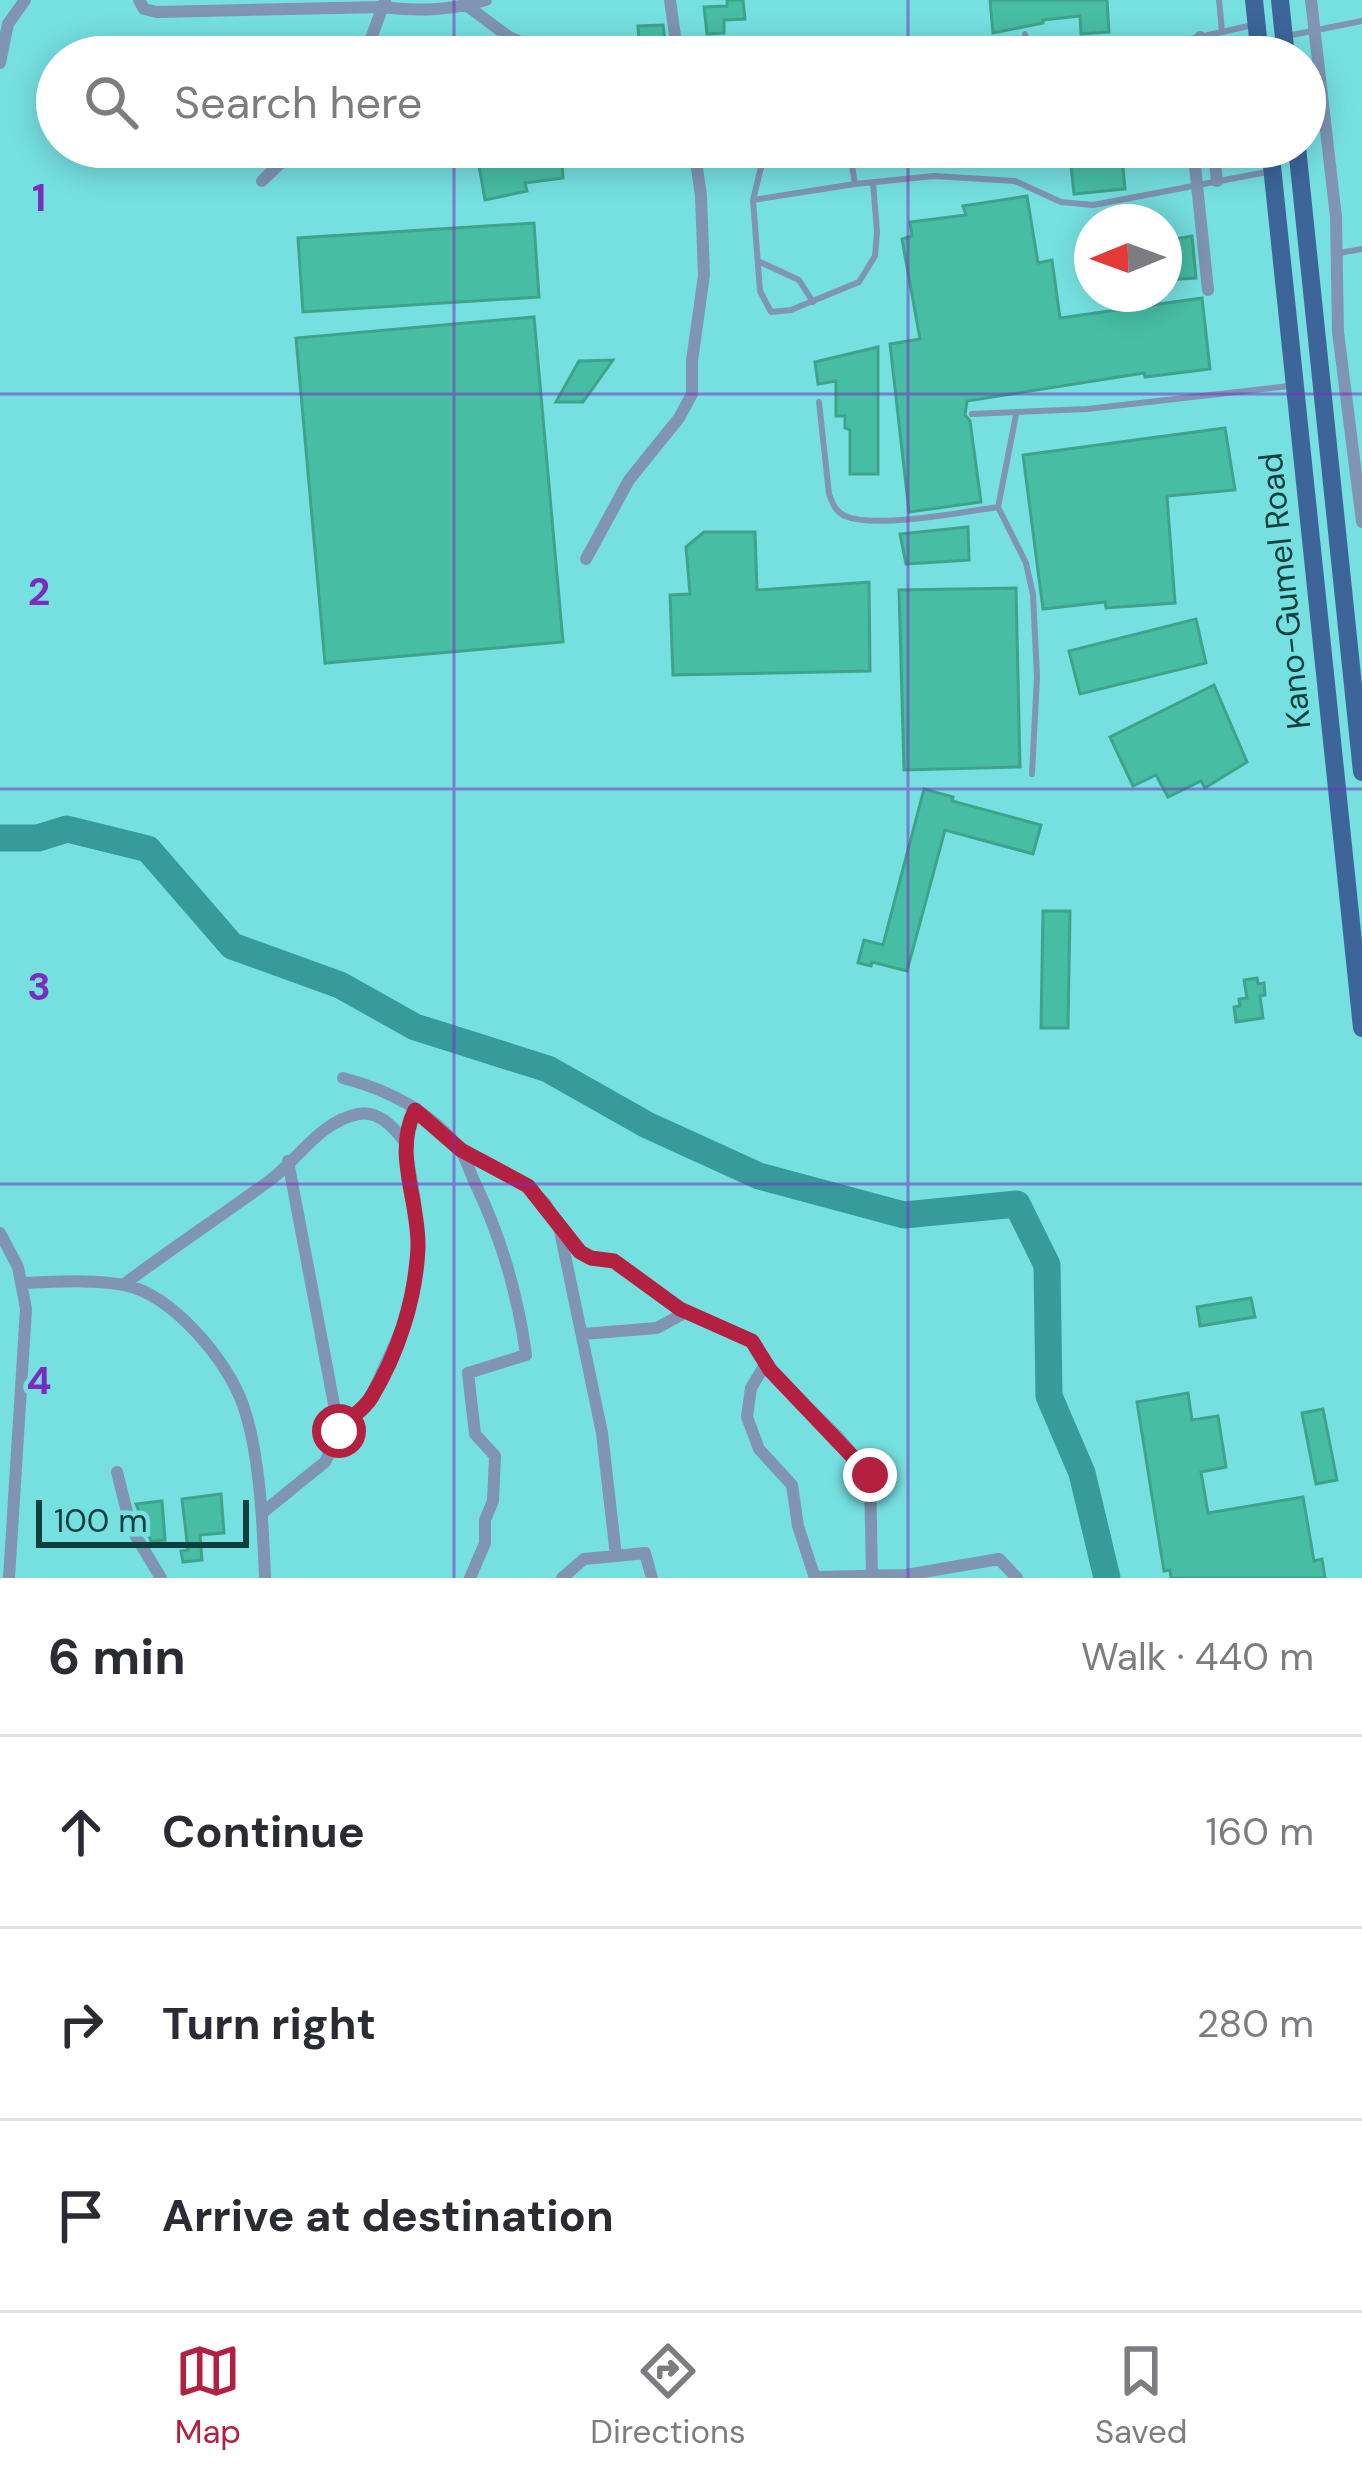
<!DOCTYPE html>
<html lang="en">
<head>
<meta charset="utf-8">
<style>
	:root { --surface:#fff; --page:#f2f2f3; --text:#2b2b33; --muted:#7c7c81; --line:#e1e1e2; --accent:#b42140 }
	body { margin:0; font-family:"DM Sans",sans-serif; background:var(--page); color:var(--text) }
	.compass { position:absolute; left:1074px; top:204px; width:108px; height:108px; border-radius:50%; background:var(--surface); box-shadow:0 6px 30px #0003; rotate:269deg }
	.scale { position:absolute; left:36px; bottom:30px; width:213px; box-sizing:border-box; padding-left:12px; border:6px solid #103f3f; border-top:0; font-size:33px; line-height:42px; white-space:nowrap; color:#103f3f; -webkit-text-stroke:9px #76e0e1; paint-order:stroke }
	.stop { position:absolute; width:36px; height:36px; margin:-27px; border:9px solid #b42140; border-radius:50%; background:#fff }
	.stop.end { background:#b42140; border-color:#fff; box-shadow:0 3px 12px #0008 }
	.list { margin:0; padding:0; list-style:none }
	h2 { display:flex; justify-content:space-between; align-items:center; height:156px; margin:0; padding:0 48px; font-size:51px }
	h2 small { font-size:39px; font-weight:400; color:var(--muted) }
	.list li { display:grid; grid-template-columns:78px 1fr auto; gap:36px; align-items:center; box-sizing:border-box; height:192px; padding:0 48px; border-top:3px solid var(--line) }
	.list b { display:block; font-size:45px; white-space:nowrap }
	.list em { font-size:39px; font-style:normal; color:var(--muted) }
	.icon { flex:none; width:66px; height:66px; fill:none; stroke:currentColor; stroke-width:2; stroke-linecap:round; stroke-linejoin:round }
	.map { position:relative; flex:none; width:1362px; height:1578px; overflow:hidden }
	.search { position:absolute; background:var(--surface); box-shadow:0 6px 30px #0003; left:36px; right:36px; top:36px; height:132px; display:flex; align-items:center; gap:30px; box-sizing:border-box; padding:0 42px; border-radius:66px; color:var(--muted); font-size:45px }
	.sheet { height:732px; background:var(--surface) }
	nav { display:flex; justify-content:space-around; align-items:center; box-sizing:border-box; height:168px; border-top:3px solid var(--line); background:var(--surface); font-size:33px; color:var(--muted) }
	nav a { display:grid; justify-items:center; gap:6px }
	nav .on { color:var(--accent) }
	.map>svg:first-child { display:block }
	.lines { fill:none; stroke-linecap:round; stroke-linejoin:round }
	.river { stroke:#379b9c; stroke-width:27 }
	.building { fill:#47bea4; stroke:#3fa38c; stroke-width:3 }
	.lane { stroke:#7f95b3; stroke-width:6 }
	.street { stroke:#7f95b3; stroke-width:12 }
	.primary { stroke:#3d659a; stroke-width:18 }
	.route { stroke:#b42140; stroke-width:15 }
	.grid { fill:none; stroke:#7b2cbf; stroke-width:3; stroke-opacity:0.55 }
	.labels { text-anchor:middle; stroke-width:9; stroke-linejoin:round; paint-order:stroke }
	.street-label { font-size:33px; fill:#103f3f; stroke:#76e0e1 }
	.grid-label { font-size:39px; text-anchor:middle; font-weight:bold; fill:#7b2cbf; stroke:#76e0e1; stroke-width:9; stroke-linejoin:round; paint-order:stroke }
</style>
</head>
<body>
<div class="map">
<svg width="1362" height="1578" viewBox="0 0 1362 1578">
	<rect width="100%" height="100%" fill="#76e0e1"/>
	<g class="lines">
		<path class="river" d="M0 838H38L67 829 148 849 232 946 340 985 415 1027 548 1069 647 1125 759 1176 904 1215 1017 1204 1047 1265 1049 1396 1082 1473 1107 1578"/>
	</g>
	<path class="building" d="M727 0H743L745 19 724 20V33L707 34 704 7 727 6Z
		M990 0H1107L1109 32 1081 34 1080 16 1043 20V23L993 33Z
		M663 25 667 55 640 56 638 26Z
		M531 147H561L563 178 525 183 527 191 485 200 478 160Z
		M1069 147H1121L1125 189 1074 194Z
		M1027 196 1038 263 1052 260 1060 318 1202 298 1210 369 1145 377 1144 373 967 401 965 415 970 421 981 502 909 512 890 344 920 339 902 239 912 236 910 222 966 215 963 206Z
		M534 223 539 297 303 312 298 238Z
		M1192 236 1196 278 1164 280V241Z
		M534 317 563 642 325 663 296 338Z
		M878 347V474H850V430L845 428V416H836V381L818 384 815 362Z
		M613 360 583 402H556L579 361Z
		M1225 428 1235 490 1167 496 1175 603 1106 608 1105 602 1043 609 1023 455Z
		M968 527 969 560 906 564 900 534Z
		M704 532H755L757 590 869 582 870 671 673 675 670 595 690 594 686 547Z
		M1016 588 1020 767 904 770 899 590Z
		M1196 619 1206 663 1080 694 1069 651Z
		M1214 685 1247 762 1205 788 1201 781 1168 797 1156 775 1133 786 1110 737Z
		M924 789 953 797 952 801 1041 825 1033 854 945 830 907 971 872 962 871 966 858 963 864 940 883 945Z
		M1043 911H1070L1068 1028H1041Z
		M1257 978 1258 984 1264 983 1265 995 1260 996 1263 1018 1236 1022 1234 1007 1240 1006 1239 999 1247 998 1244 980Z
		M1251 1298 1255 1317 1200 1326 1197 1307Z
		M1188 1393 1192 1420 1218 1416 1226 1467 1201 1472 1208 1513 1303 1497 1314 1561 1322 1559 1325 1578H1171L1170 1570 1164 1571 1137 1402Z
		M1323 1409 1337 1480 1316 1484 1302 1413Z
		M221 1494 224 1533 200 1535 202 1560 183 1562 181 1551 188 1550 182 1499Z
		M162 1501 165 1540 151 1541 136 1504Z"/>
	<g class="lines">
		<path class="lane" d="M1219 0 1222 32
			M1025 34 1029 57
			M1287 36 1362 21
			M1110 57 1253 25
			M766 147 753 200 760 291 771 312 791 310 859 282 875 256 877 232 873 182
			M849 147 855 184
			M753 200 855 184 934 176 1015 181 1061 202 1093 205 1267 172
			M1339 253 1362 249
			M758 261 799 280 813 302
			M819 402 829 494C833 504 835 511 845 516 875 529 964 512 998 507
			M972 414 1087 409 1289 386
			M1016 415 998 507 1026 563 1033 595 1037 677 1032 774"/>
		<path class="street" d="M139 0 144 9 157 12 383 7C420 12 451 10 486 0
			M670 0 678 57
			M1311 0 1336 217 1338 332 1362 522
			M466 5 509 37 556 57
			M1200 37 1202 57
			M1179 42 1181 57
			M364 57 385 1
			M0 63 8 24 25 0
			M1193 147 1208 290
			M1213 147 1217 181
			M262 181 297 147
			M586 559 629 480 679 418 692 394V361L704 275 701 196 694 147
			M343 1078C385 1089 426 1109 455 1143 466 1154 469 1172 476 1185 502 1240 518 1295 526 1355L468 1373 475 1434 495 1456 493 1501 485 1520V1543L470 1578
			M461 1150 528 1187 545 1203 560 1230 580 1252 591 1258 614 1261 680 1309 752 1341 770 1371 836 1435 870 1475 872 1577
			M288 1161 339 1431
			M560 1231 602 1433 616 1556 645 1553 652 1578
			M0 1233 18 1267 26 1309 9 1578
			M23 1283C56 1282 92 1279 124 1285 172 1294 228 1361 243 1405 260 1453 263 1527 265 1578
			M123 1285C171 1249 221 1216 269 1181 298 1160 319 1122 358 1114 377 1110 393 1126 404 1141
			M583 1334 657 1328 686 1312
			M766 1363 751 1388 747 1417 759 1449 792 1485 798 1526 815 1578
			M117 1472 131 1528 161 1578
			M262 1513 325 1462 346 1420 368 1403 408 1315 418 1243 415 1200 405 1142 415 1110
			M815 1577 906 1575 999 1559 1017 1578
			M562 1578 584 1559 616 1556"/>
		<path class="primary" d="M1254 0 1260 57
			M1280 0 1286 57
			M1270 147 1362 1028
			M1297 147 1362 772"/>
	</g>
	<g class="lines">
		<path class="route" d="M339 1431C348 1418 363 1411 371 1398 398 1354 416 1298 418 1247 419 1200 393 1154 415 1110L461 1150 528 1186 580 1252 591 1258 614 1261 680 1309 752 1341 770 1370 870 1475"/>
	</g>
	<path class="grid" d="M454 0V57M908 0V57M454 147V1578M908 147V1578M0 394H1362M0 789H1362M0 1184H1362"/>
	<g class="labels">
		<g class="street-label">
			<text transform="translate(1284 591) rotate(-96)" y="12">Kano-Gumel Road</text>
		</g>
	</g>
	<g class="grid-label">
		<text x="39" y="211">1</text>
		<text x="39" y="605">2</text>
		<text x="39" y="1000">3</text>
		<text x="39" y="1394">4</text>
	</g>
</svg>
<svg class="compass" viewBox="-18 -18 36 36"><path d="M0-13l5 13h-10z" fill="#e53935"/><path d="M0 13l5-13h-10z" fill="#7c7c81"/></svg>
<div class="scale">100 m</div>
<div class="stop" style="left:339px;top:1431px"></div>
<div class="stop end" style="left:870px;top:1475px"></div>
<div class="search"><svg class="icon" aria-label="search" viewBox="0 0 24 24"><circle cx="10" cy="10" r="6"/><path d="M15 15l6 6"/></svg>Search here</div>
</div>
<section class="sheet">
<h2>6 min<small>Walk · 440 m</small></h2>
<ul class="list">
<li><svg class="icon" aria-label="ahead" viewBox="0 0 24 24"><path d="M12 20V5M6 11l6-6 6 6"/></svg><div><b>Continue</b></div><em>160 m</em></li>
<li><svg class="icon" aria-label="right" viewBox="0 0 24 24"><path d="M7 20v-9h11M14 6l5 5-5 5"/></svg><div><b>Turn right</b></div><em>280 m</em></li>
<li><svg class="icon" aria-label="arrive" viewBox="0 0 24 24"><path d="M6 21V4h12l-3 4 3 4H6"/></svg><div><b>Arrive at destination</b></div></li>
</ul>
</section>
<nav>
<a class="on"><svg class="icon" aria-label="map" viewBox="0 0 24 24"><path d="M3 6l6-2 6 2 6-2v14l-6 2-6-2-6 2zM9 4v14M15 6v14"/></svg>Map</a>
<a><svg class="icon" aria-label="directions" viewBox="0 0 24 24"><path d="M12 3l9 9-9 9-9-9zM9 14v-3h6M13 9l2 2-2 2"/></svg>Directions</a>
<a><svg class="icon" aria-label="saved" viewBox="0 0 24 24"><path d="M7 4h10v16l-5-4-5 4z"/></svg>Saved</a>
</nav>
</body>
</html>
